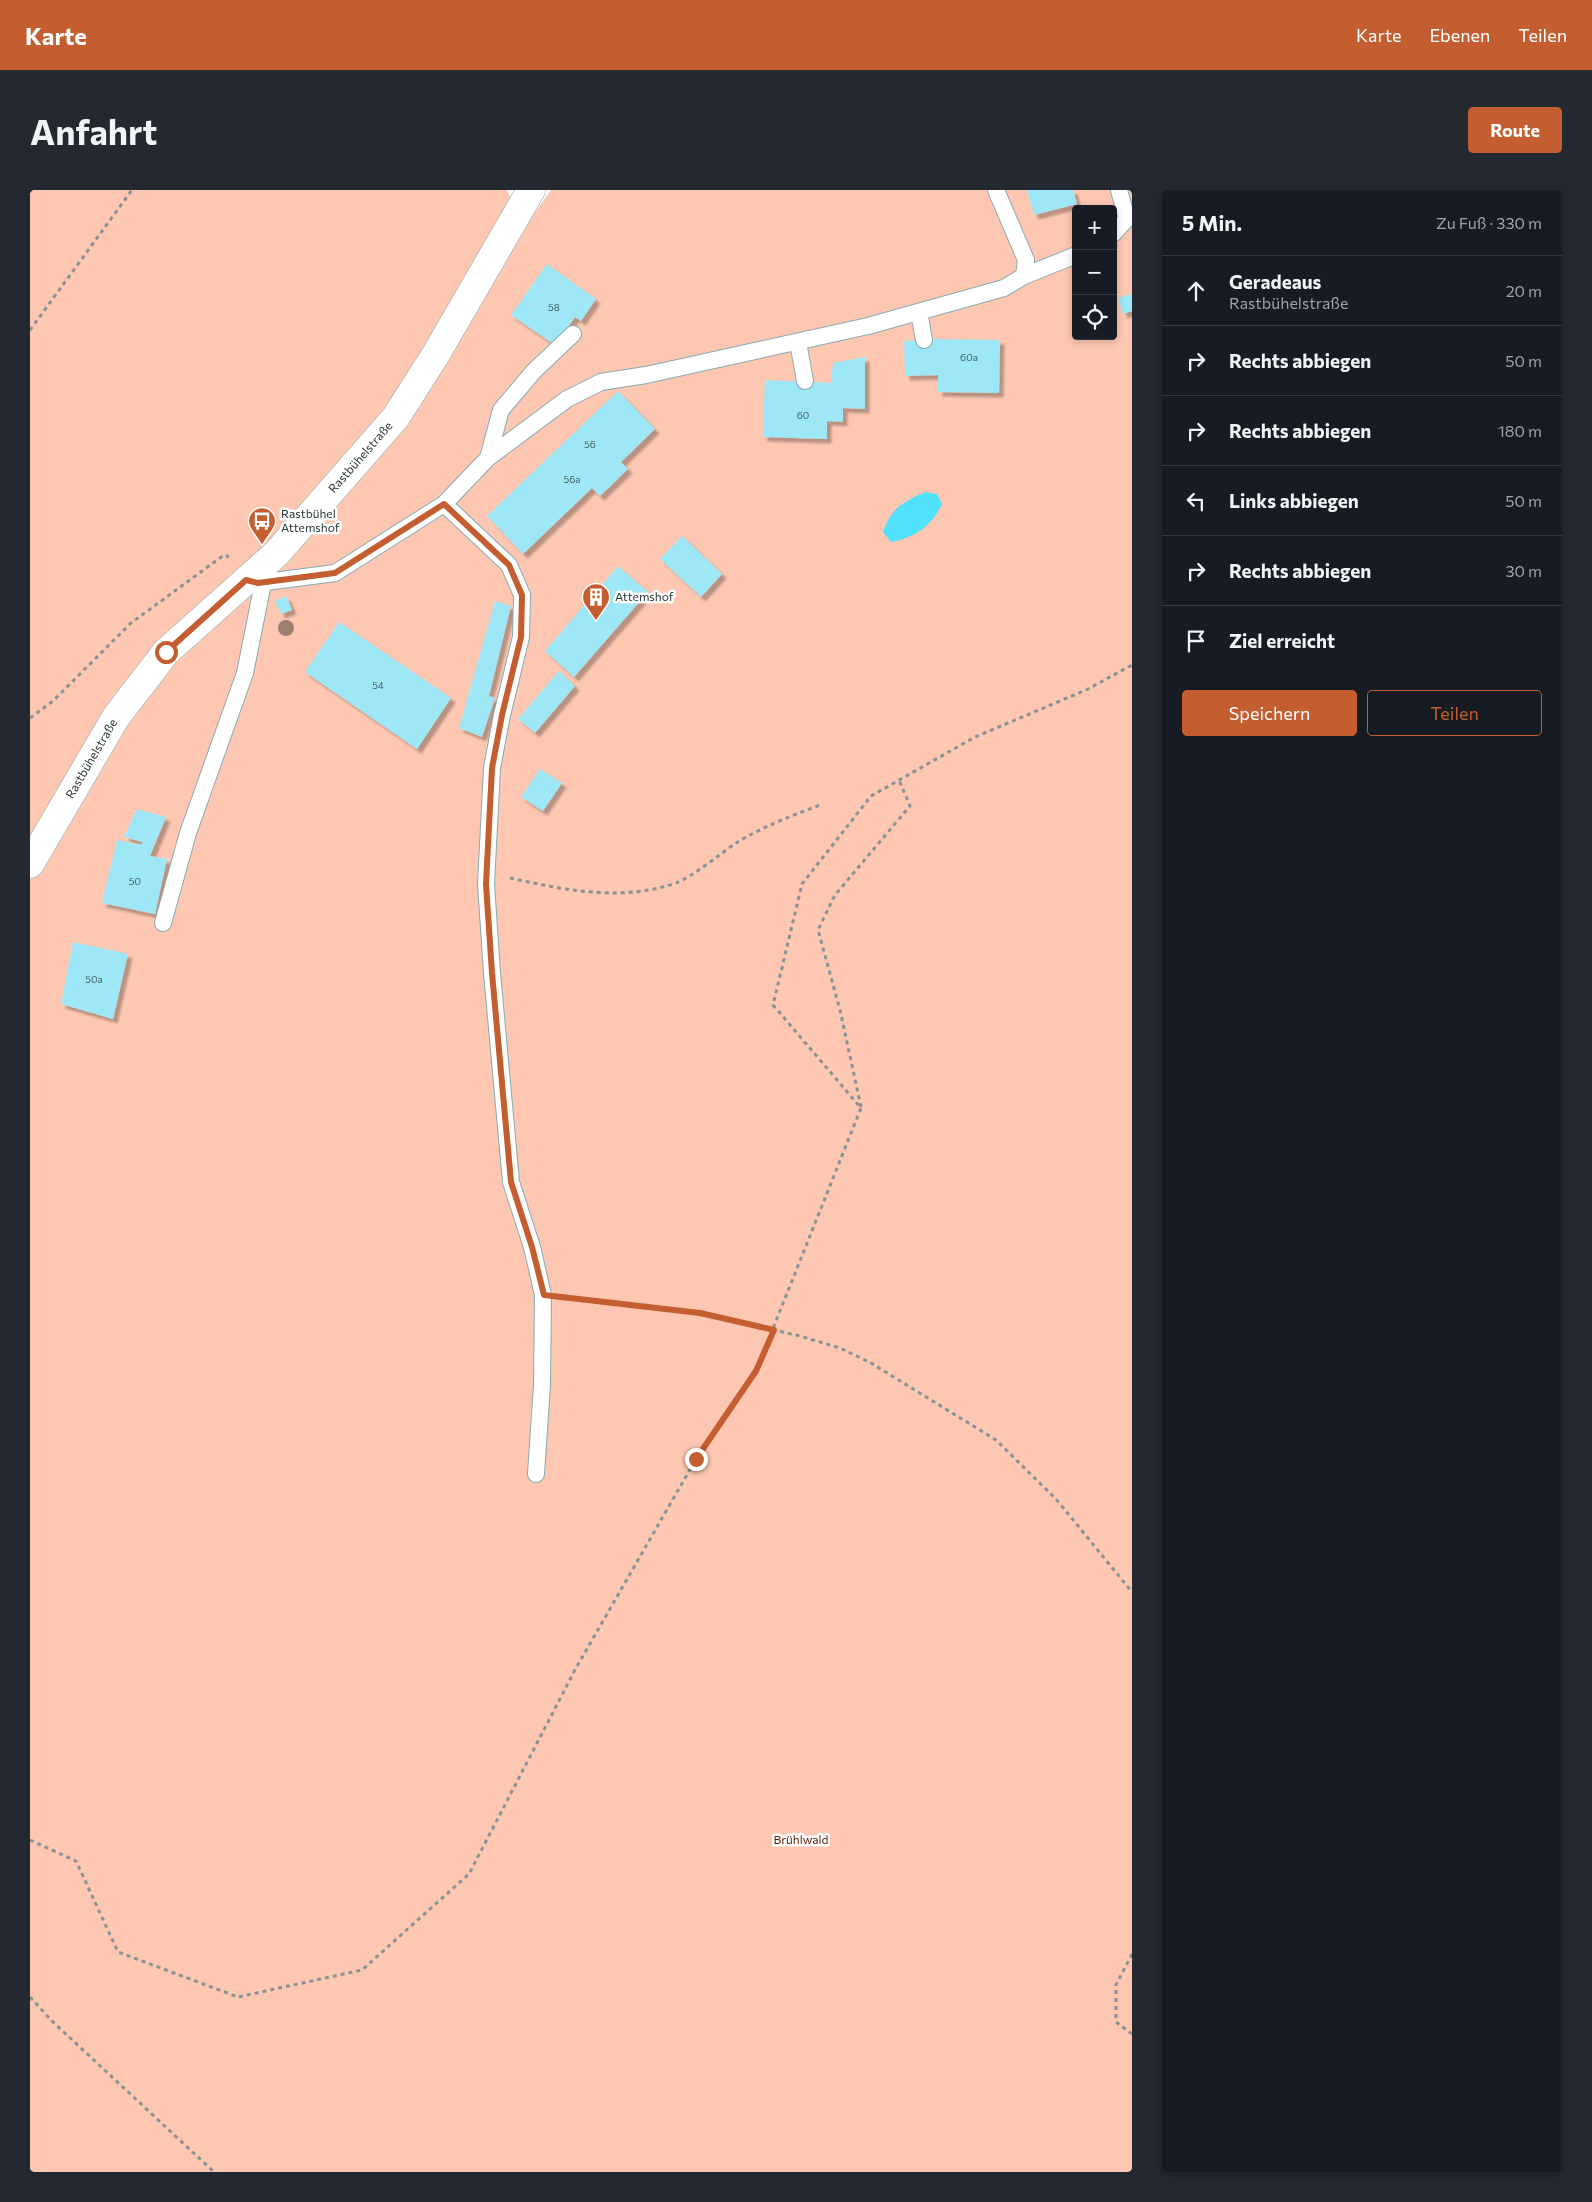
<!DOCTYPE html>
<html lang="de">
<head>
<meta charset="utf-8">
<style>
	:root { --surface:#171b24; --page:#242831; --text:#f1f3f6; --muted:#9ea1a6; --line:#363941; --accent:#c45d30 }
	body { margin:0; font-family:Commissioner,sans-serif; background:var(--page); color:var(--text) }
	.controls { position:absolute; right:15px; top:15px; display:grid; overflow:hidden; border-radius:5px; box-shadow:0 2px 8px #0003 }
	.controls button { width:45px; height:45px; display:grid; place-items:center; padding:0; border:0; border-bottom:1px solid var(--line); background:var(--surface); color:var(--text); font:25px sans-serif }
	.stop { position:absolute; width:15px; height:15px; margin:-11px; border:4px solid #c45d30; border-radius:50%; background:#fff }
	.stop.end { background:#c45d30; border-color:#fff; box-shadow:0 1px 5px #0008 }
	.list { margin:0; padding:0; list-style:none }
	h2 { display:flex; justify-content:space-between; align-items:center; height:65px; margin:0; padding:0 20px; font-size:21px }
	h2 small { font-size:16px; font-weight:400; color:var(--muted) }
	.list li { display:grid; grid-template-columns:32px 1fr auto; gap:15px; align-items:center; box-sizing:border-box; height:70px; padding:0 20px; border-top:1px solid var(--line) }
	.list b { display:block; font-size:19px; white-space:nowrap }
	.list p { margin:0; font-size:16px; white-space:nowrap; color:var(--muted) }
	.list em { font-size:16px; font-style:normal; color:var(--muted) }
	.actions { display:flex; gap:10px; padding:15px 20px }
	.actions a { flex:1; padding:11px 0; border:1px solid var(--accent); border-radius:5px; text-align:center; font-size:18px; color:var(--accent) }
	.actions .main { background:var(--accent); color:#fff }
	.icon { flex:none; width:28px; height:28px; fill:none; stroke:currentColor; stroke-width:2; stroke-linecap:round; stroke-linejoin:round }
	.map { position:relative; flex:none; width:1102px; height:1982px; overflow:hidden; border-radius:5px }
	header { display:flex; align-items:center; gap:30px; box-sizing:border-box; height:70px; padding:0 25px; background:var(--accent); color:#fff }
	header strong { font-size:24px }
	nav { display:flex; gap:28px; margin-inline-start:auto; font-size:18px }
	.intro { display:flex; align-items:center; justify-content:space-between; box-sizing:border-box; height:120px; padding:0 30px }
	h1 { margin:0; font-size:35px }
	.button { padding:12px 22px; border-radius:5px; background:var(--accent); color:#fff; font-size:18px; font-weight:700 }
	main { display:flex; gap:30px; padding:0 30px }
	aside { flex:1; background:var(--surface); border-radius:5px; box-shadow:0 2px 8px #0003 }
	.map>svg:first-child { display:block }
	.green { fill:#fdc7b1; fill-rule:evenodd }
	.water { fill:#52e2fd }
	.building { fill:#9ee7f7; filter:url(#shadow) }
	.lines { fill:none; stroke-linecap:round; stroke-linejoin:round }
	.service-casing { stroke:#87aab2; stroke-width:18 }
	.minor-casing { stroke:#87aab2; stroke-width:29 }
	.path { stroke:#899396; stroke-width:3; stroke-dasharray:4 4; stroke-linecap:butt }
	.service { stroke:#fff; stroke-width:16 }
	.minor { stroke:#fff; stroke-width:28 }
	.tree { fill:#9b7f72 }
	.route { stroke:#c45d30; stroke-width:6 }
	.labels { text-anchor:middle; stroke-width:5; stroke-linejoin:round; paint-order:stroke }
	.number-label { font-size:10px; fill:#456268 }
	.street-label { font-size:12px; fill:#273538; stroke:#fff }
	.poi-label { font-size:12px; fill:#273538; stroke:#fff; text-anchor:start }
	.park-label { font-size:12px; fill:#531a00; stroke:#fff }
</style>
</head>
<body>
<header>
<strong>Karte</strong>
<nav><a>Karte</a><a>Ebenen</a><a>Teilen</a></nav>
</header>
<div class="intro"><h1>Anfahrt</h1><a class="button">Route</a></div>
<main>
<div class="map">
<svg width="1102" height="1982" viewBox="0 0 1102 1982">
	<defs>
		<filter id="shadow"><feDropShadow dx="4.5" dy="4.5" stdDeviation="1" flood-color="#0004"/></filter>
	</defs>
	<rect width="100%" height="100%" fill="#f4fbfd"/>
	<path class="green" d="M0 0H477L493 39 521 0H1102V1982H0ZM1046 19H1083V146H1046Z"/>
	<path class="water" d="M895 302 907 304 912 314C902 336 884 348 861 352L853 342C862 317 872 313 895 302Z"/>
	<path class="building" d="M997 0H1043L1047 14 1004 25Z
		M517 74 566 109 551 131 545 127 525 155 481 125Z
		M1102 104V121L1093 124 1088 108Z
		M909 149 970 150 969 203 908 202V185L875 186 874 151Z
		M835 167V219L813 218V232L797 231V249L733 247 735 190 801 193 803 173Z
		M588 201 625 239 591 272 598 279 570 306 562 298 493 364 457 326Z
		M652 346 692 384 671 407 630 369Z
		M588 376 618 402 544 487 515 461Z
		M256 406 262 420 251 424 245 411Z
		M465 411 481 416 459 506 465 508 452 547 429 538Z
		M309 432 421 508 387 559 275 482Z
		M529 481 545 496 505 543 488 529Z
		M510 579 532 593 513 621 491 607Z
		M107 619 136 627 120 666 137 669 125 724 72 713 87 650 112 655V652L94 647Z
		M43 752 98 764 83 829 31 814Z"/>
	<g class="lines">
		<g class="service-casing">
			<path id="service" d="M1083 44 1097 29 1089 0
				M994 86 1046 65
				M889 122 894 150
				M768 152 775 191
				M458 268 471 220 504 181 543 144
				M414 314 479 375 492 405 491 447 472 525 462 578 456 694 462 783 481 992 502 1057 513 1105 512 1195 506 1284
				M216 390 228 393 305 383 414 314 458 268 537 209 571 192 616 185 838 136 974 98 994 86 996 70 966 0
				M133 733 158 643 215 483 233 393"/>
		</g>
		<g class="minor-casing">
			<g id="minor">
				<path id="s1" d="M0 674 86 527 136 462 247 363 366 227 406 164 501 0"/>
			</g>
		</g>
		<path class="path" d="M0 140 102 0
			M0 528 23 511 101 433 194 365 199 367
			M480 688C535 700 591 712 646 693 661 688 691 663 706 653 732 637 761 626 790 615
			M831 917 810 820 788 740 805 705 880 616 869 590
			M537 1108 670 1123 770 1146 810 1158 841 1173 966 1250 1026 1309 1102 1402
			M0 1650 46 1671 88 1762 208 1807 332 1780 439 1684 546 1478 666 1269 726 1181 831 918 743 815 772 694 841 606 945 547 1056 500 1102 475
			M1102 1764 1086 1795V1832L1102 1844
			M0 1807 23 1832 184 1982"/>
		<use href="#service" class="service"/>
		<use href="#minor" class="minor"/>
	</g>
	<circle class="tree" cx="256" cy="438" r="8"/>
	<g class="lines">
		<path class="route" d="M136 462 216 390 228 393 305 383 414 314 479 375 492 405 491 447 472 525 462 578 456 694 462 783 481 992 502 1057 514 1105 670 1123 744 1140 726 1181 666 1269"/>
	</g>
	<defs>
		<g id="bus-pin" transform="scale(1.4375)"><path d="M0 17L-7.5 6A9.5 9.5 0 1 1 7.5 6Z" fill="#c45d30" stroke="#fff"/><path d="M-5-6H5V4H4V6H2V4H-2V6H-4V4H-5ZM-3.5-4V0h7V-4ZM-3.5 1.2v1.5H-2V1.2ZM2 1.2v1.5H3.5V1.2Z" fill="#fff"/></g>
		<g id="building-pin" transform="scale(1.4375)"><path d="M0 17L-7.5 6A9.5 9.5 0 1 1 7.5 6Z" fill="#c45d30" stroke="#fff"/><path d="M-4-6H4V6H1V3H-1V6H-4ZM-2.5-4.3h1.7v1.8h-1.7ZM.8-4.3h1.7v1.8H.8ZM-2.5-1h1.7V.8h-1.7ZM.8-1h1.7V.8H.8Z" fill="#fff"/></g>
	</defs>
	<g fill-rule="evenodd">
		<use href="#bus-pin" x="232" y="331"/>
		<use href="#building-pin" x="566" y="407"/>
	</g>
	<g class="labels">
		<g class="number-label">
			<text x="524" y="121">58</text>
			<text x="939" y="171">60a</text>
			<text x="773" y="229">60</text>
			<text x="560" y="258">56</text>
			<text x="542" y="293">56a</text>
			<text x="348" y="499">54</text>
			<text x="105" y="695">50</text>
			<text x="64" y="793">50a</text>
		</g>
		<g class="street-label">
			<text dy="4" stroke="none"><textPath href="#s1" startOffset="528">Rastbühelstraße</textPath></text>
			<text dy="4" stroke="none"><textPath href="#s1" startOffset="122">Rastbühelstraße</textPath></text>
		</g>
		<g class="poi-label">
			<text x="251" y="328">Rastbühel<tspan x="251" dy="14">Attemshof</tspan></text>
			<text x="585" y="411">Attemshof</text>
		</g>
		<g class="park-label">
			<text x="771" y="1654">Brühlwald</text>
		</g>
	</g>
</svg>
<div class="controls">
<button>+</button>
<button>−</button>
<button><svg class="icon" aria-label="locate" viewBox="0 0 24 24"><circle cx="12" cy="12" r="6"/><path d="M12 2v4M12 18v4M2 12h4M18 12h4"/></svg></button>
</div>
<div class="stop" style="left:136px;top:462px"></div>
<div class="stop end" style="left:666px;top:1269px"></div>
</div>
<aside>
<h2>5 Min.<small>Zu Fuß · 330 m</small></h2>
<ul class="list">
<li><svg class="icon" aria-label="ahead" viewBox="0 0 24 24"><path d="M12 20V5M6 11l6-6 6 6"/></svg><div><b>Geradeaus</b><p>Rastbühelstraße</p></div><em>20 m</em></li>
<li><svg class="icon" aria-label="right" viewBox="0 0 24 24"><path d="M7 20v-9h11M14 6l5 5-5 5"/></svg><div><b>Rechts abbiegen</b></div><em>50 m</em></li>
<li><svg class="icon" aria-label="right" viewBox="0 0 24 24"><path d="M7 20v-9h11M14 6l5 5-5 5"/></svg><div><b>Rechts abbiegen</b></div><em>180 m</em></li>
<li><svg class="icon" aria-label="left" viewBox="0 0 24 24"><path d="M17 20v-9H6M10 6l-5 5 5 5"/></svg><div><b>Links abbiegen</b></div><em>50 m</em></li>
<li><svg class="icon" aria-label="right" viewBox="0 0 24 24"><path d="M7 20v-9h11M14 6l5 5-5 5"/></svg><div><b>Rechts abbiegen</b></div><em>30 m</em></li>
<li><svg class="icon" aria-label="arrive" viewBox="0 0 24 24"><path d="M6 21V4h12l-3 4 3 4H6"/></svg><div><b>Ziel erreicht</b></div></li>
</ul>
<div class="actions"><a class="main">Speichern</a><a>Teilen</a></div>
</aside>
</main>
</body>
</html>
